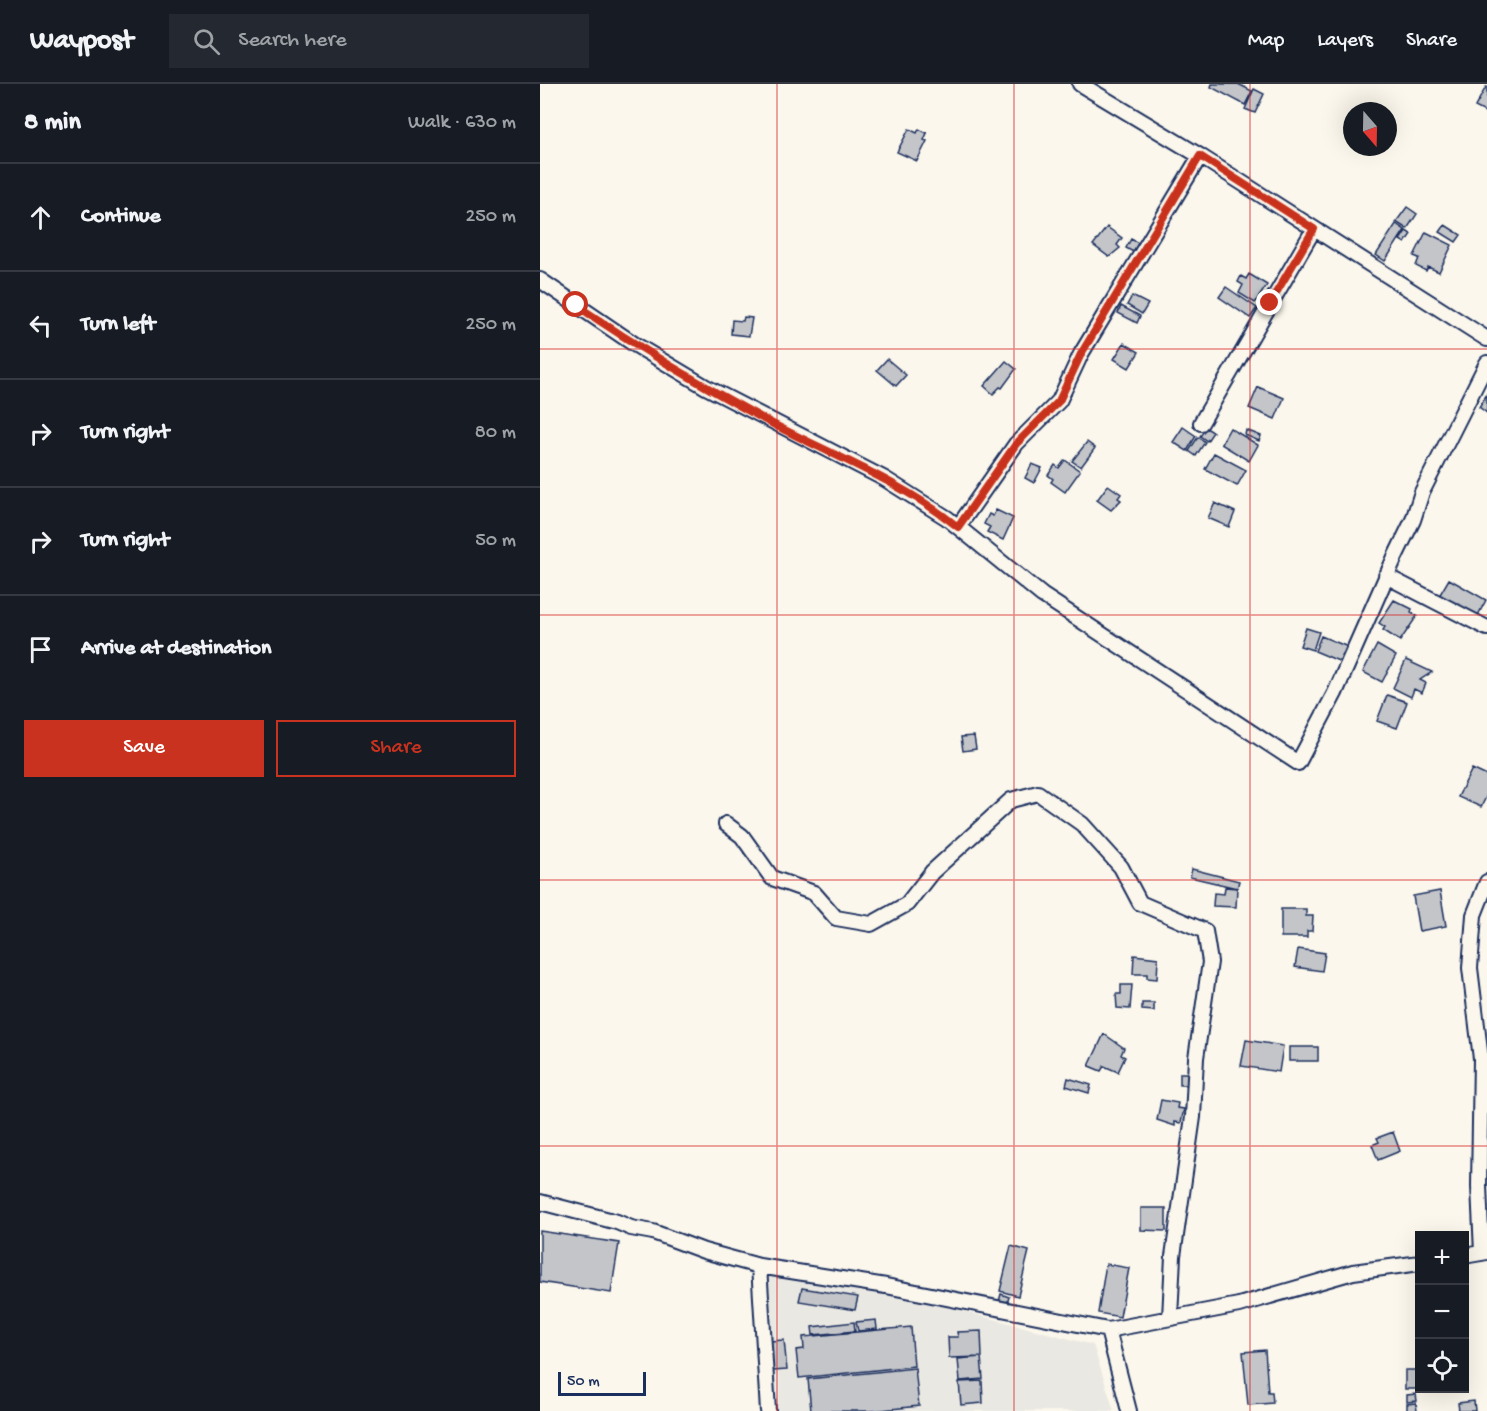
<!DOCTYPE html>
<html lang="en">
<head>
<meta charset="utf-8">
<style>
	:root { --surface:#171b24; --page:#242831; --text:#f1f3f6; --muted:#9ea1a6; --line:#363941; --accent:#c8321e }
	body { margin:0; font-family:"Gochi Hand",sans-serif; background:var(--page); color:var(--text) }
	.controls { position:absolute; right:18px; bottom:18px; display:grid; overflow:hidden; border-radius:0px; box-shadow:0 6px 24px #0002 }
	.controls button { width:54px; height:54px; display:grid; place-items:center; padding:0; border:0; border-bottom:2px solid var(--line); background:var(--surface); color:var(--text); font:30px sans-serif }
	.compass { position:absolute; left:803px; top:18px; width:54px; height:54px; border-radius:50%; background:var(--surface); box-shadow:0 6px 24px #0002; rotate:160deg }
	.scale { position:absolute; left:18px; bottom:15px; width:88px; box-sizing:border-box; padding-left:6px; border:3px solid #1b2f5e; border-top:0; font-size:16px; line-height:21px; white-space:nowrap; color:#1b2f5e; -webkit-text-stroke:4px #fbf7ec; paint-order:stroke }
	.stop { position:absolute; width:18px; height:18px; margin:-14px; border:4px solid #c8321e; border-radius:50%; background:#fff }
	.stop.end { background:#c8321e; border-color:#fff; box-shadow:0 2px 6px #0008 }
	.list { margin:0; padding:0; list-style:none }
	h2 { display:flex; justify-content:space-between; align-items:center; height:78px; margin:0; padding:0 24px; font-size:26px }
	h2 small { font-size:20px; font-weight:400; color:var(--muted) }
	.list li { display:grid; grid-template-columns:39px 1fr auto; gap:18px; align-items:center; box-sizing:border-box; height:108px; padding:0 24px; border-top:2px solid var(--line) }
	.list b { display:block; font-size:22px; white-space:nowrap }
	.list em { font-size:20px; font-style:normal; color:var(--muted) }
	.actions { display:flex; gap:12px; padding:18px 24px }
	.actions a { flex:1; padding:14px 0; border:2px solid var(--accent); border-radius:0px; text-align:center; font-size:21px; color:var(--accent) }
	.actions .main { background:var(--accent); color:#fff }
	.icon { flex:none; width:33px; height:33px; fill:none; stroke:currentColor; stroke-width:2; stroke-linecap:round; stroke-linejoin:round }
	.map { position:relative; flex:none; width:947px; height:1327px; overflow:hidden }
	header { display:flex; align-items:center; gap:36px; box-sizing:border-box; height:84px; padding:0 30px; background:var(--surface); border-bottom:2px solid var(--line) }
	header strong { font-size:28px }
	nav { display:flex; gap:33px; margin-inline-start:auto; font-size:21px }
	.search { width:420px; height:54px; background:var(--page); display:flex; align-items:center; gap:15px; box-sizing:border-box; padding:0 21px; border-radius:0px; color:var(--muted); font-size:22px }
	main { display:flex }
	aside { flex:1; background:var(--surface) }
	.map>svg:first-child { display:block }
	.built { fill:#eae8e2 }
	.building { fill:#c3c5c9; stroke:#1b2f5e; stroke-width:1.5 }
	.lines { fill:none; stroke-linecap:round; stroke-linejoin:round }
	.minor-casing { stroke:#1b2f5e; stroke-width:18 }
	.minor { stroke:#fbf7ec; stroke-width:14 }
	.route { stroke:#c8321e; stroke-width:8 }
	.grid { fill:none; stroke:#d62828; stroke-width:1.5; stroke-opacity:0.55 }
</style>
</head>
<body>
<header>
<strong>Waypost</strong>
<div class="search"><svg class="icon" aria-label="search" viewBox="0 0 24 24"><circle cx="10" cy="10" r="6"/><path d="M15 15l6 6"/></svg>Search here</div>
<nav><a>Map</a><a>Layers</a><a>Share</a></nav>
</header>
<main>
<aside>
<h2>8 min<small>Walk · 630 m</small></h2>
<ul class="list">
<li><svg class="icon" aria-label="ahead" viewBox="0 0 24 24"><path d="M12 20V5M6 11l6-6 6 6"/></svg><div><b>Continue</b></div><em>250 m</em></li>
<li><svg class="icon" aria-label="left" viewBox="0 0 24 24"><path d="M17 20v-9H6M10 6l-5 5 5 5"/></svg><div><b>Turn left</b></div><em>250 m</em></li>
<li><svg class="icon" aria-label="right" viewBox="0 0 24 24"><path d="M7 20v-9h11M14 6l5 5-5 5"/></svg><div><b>Turn right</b></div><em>80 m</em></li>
<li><svg class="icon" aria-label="right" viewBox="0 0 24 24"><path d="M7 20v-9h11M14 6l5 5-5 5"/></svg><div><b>Turn right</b></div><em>50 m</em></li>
<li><svg class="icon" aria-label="arrive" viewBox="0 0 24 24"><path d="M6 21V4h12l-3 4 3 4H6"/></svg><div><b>Arrive at destination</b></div></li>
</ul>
<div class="actions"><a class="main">Save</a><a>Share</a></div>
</aside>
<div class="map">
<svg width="947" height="1327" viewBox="0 0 947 1327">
	<rect width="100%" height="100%" fill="#fbf7ec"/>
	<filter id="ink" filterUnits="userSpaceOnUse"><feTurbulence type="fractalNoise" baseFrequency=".0167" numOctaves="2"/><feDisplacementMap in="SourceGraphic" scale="12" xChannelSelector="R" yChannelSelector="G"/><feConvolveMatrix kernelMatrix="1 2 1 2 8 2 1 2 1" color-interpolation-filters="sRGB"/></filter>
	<g filter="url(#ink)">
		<path class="built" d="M213 1172 553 1261 574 1327H218Z"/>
		<path class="building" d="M672 0H698L712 7 705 21 671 3Z
			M946 3H947V29L935 23Z
			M714 5 724 10 715 29 705 25Z
			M369 45 377 49 379 45 387 49 384 56 387 57 377 77 357 68Z
			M867 123 877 130 867 145 856 138Z
			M856 140 865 146 845 177 836 171Z
			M905 141 921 151 916 158 900 148Z
			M567 143 582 154 577 161 580 164 569 173 553 161Z
			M866 147 871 150 865 159 860 156Z
			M886 148 912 161 899 188 888 183 886 187 876 182 879 174 874 172Z
			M591 155 600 160 595 169 586 164Z
			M709 190 727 201 715 219 699 209 703 201 698 198 701 192 706 195Z
			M686 203 717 224 710 234 679 213Z
			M592 212 608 220 602 230 587 221Z
			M581 222 600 232 597 239 578 229Z
			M204 233 212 234 209 252 191 250 192 236 203 237Z
			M584 259 599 268 589 284 574 275Z
			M347 275 366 291 356 302 337 286Z
			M466 277 476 285 462 304 460 303 453 310 444 302Z
			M718 303 744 314 735 335 709 324Z
			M947 310V329L939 323Z
			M643 343 656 352 647 367 633 358Z
			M666 344 673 348 667 357 660 352Z
			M690 344 718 361 709 377 681 360Z
			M706 346 721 352 719 357 705 351Z
			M658 353 665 358 656 372 649 367Z
			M547 358 555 364 541 383 532 377Z
			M674 369 706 386 697 402 665 385Z
			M525 376 540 387 525 408 511 398 513 395 508 391 515 381 519 384Z
			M492 380 502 384 494 399 485 394Z
			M568 401 581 410 578 414 581 416 571 426 557 416Z
			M675 419 695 428 689 443 668 434Z
			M456 426 473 434 463 456 447 448 450 443 444 440 449 430 453 432Z
			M909 495 946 516 937 533 899 512Z
			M854 516 872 525 871 528 877 532 860 557 843 546 845 543 839 539Z
			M766 544 779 548 773 566 760 562Z
			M781 552 808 563 801 578 775 567Z
			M837 561 856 572 842 598 823 588Z
			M866 576 892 588 880 596 886 599 882 609 874 605 871 613 853 604Z
			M847 611 867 618 857 644 837 637Z
			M434 652 436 665 423 667 421 653Z
			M932 685 947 692V711L941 723 918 713Z
			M652 785 699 797 697 804 650 793Z
			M685 803 697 804 696 823 673 822 674 809 684 810Z
			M900 807 906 842 879 847 873 812Z
			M741 825H766V832H773L772 847H767V853H741Z
			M758 865 785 869 782 887 755 883Z
			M594 871 618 874 617 895 607 894V890H593Z
			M581 901H592L590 925 577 924 576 910H581Z
			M602 919H614V927L602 926Z
			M564 950 584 964 581 971 585 973 578 988 564 982 561 987 549 982Z
			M706 956 743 962 739 988 701 982Z
			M749 963H778V977H749Z
			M640 989H648V1001H640Z
			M528 994 551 1001 549 1009 526 1002Z
			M621 1016 638 1019 637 1024 644 1025 641 1039 635 1038V1042L617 1036Z
			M853 1048 860 1067 838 1076 832 1061 839 1058 837 1054Z
			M601 1124H626V1147L601 1146Z
			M0 1147 79 1159 71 1209 0 1198Z
			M471 1162 489 1167 478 1212 460 1207Z
			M566 1180 589 1184 580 1233 558 1229Z
			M262 1204 318 1213 315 1226 259 1217Z
			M461 1210 469 1213 466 1223 458 1221Z
			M336 1236 337 1245 318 1247 316 1238Z
			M314 1238 315 1247 273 1251 272 1243Z
			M371 1243 374 1282 259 1294 256 1266 264 1265 263 1253Z
			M441 1247 442 1273 409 1274 408 1253H418L417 1248Z
			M244 1256 247 1286 233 1287 230 1257Z
			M725 1266 728 1308H732L733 1319 708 1321 703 1268Z
			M441 1273 443 1295 420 1297 418 1275Z
			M375 1284 379 1322 332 1327H271L268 1295Z
			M865 1286H880V1304L919 1305H865Z
			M442 1297 443 1319 421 1321 419 1298Z
			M876 1310 877 1317 867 1318V1311Z
			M934 1317 935 1327H919L918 1319Z
			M876 1319 877 1327H867V1320Z"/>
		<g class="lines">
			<g class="minor-casing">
				<path id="minor" d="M540 0 660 72 947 255
					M0 196 94 260 166 303 345 395 407 434 502 511 758 679 795 609 855 473 873 436 882 408 947 279
					M661 339 774 145
					M418 443 476 360 519 317 541 270 660 72
					M846 492 947 544
					M186 740 202 752 232 794 274 809 296 834 331 840 367 820 392 788 471 716 498 709 542 740 581 783 600 819 665 847 670 878 656 974 653 1033 633 1172 630 1234
					M0 1118 77 1138 91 1144 113 1148 164 1167 219 1182 346 1202 568 1246 699 1221 813 1188 880 1179
					M942 1169 939 1102 941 975 930 884 934 831 947 798
					M924 1172 947 1168
					M219 1182 228 1327
					M568 1246 589 1327"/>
			</g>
			<use href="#minor" class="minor"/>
		</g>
	</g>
	<g class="lines" filter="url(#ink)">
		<path class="route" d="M36 221C99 264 164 303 231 339 294 372 362 398 418 443L476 360 519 317 541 270 660 72 774 145 730 219"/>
	</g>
	<path class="grid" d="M237 0V1327M474 0V1327M710 0V1327M0 265H947M0 531H947M0 796H947M0 1062H947"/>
</svg>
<div class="controls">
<button>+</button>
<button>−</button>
<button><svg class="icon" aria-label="locate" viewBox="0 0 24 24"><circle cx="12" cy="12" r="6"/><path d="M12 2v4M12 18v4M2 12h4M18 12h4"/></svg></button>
</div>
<svg class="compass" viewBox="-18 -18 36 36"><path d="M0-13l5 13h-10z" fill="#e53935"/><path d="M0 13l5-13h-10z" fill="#9ea1a6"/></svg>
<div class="scale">50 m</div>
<div class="stop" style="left:36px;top:221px"></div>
<div class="stop end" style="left:730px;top:219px"></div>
</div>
</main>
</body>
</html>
